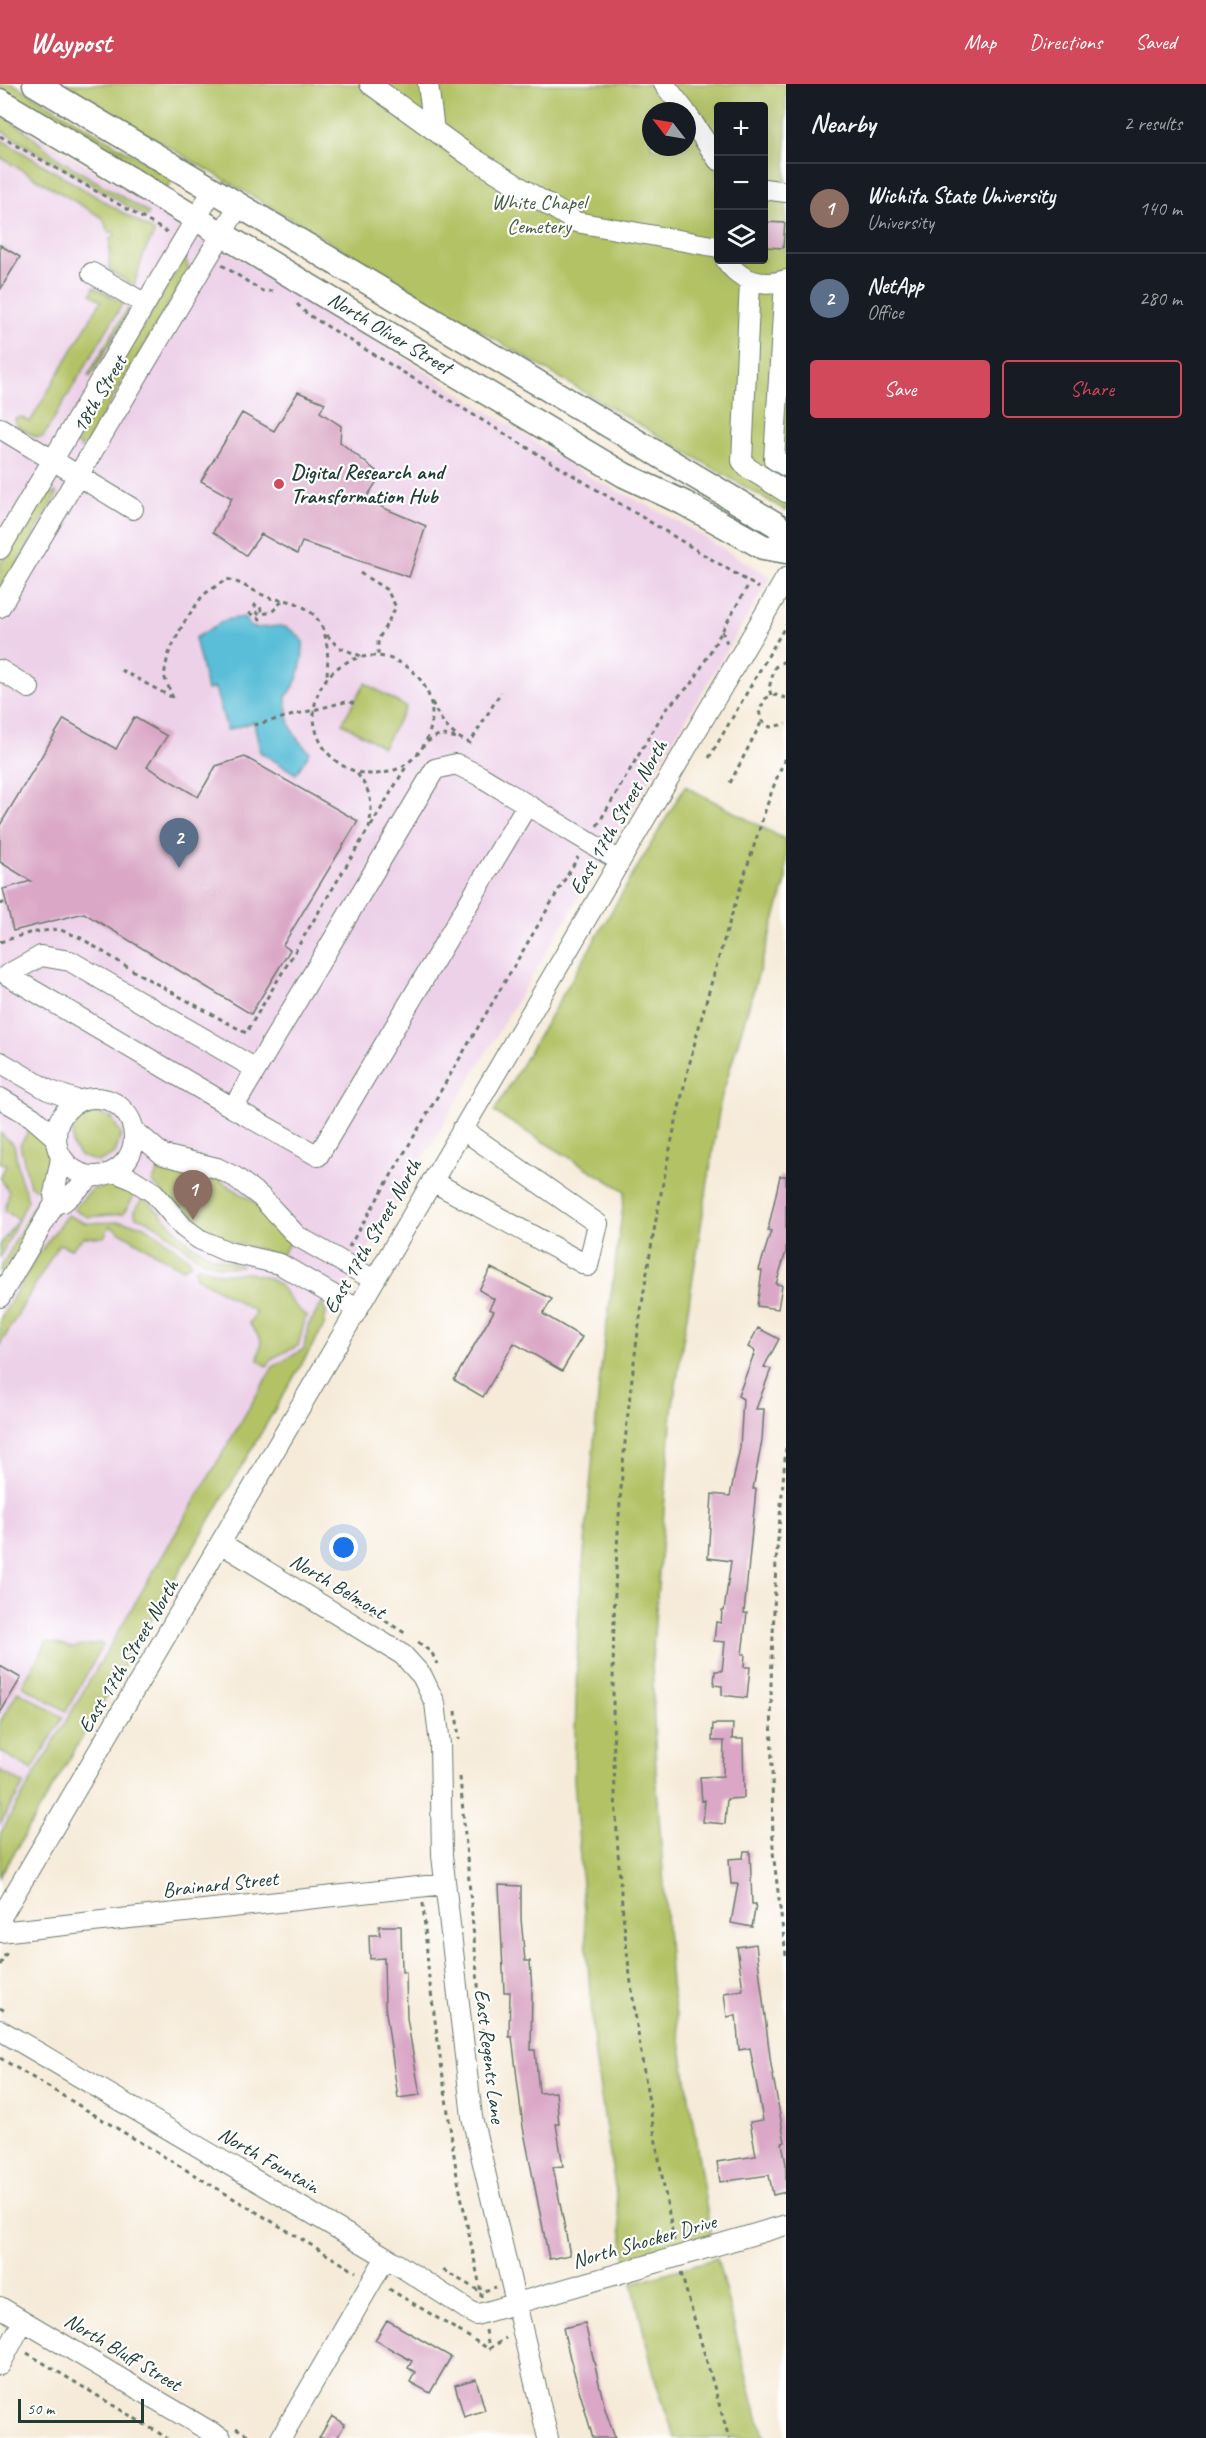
<!DOCTYPE html>
<html lang="en">
<head>
<meta charset="utf-8">
<style>
	:root { --surface:#171b24; --page:#242831; --text:#f1f3f6; --muted:#9ea1a6; --line:#363941; --accent:#d1495b }
	body { margin:0; font-family:Caveat,sans-serif; background:var(--page); color:var(--text) }
	.controls { position:absolute; right:18px; top:18px; display:grid; overflow:hidden; border-radius:6px; box-shadow:0 6px 24px #0002 }
	.controls button { width:54px; height:54px; display:grid; place-items:center; padding:0; border:0; border-bottom:2px solid var(--line); background:var(--surface); color:var(--text); font:30px sans-serif }
	.compass { position:absolute; left:642px; top:18px; width:54px; height:54px; border-radius:50%; background:var(--surface); box-shadow:0 6px 24px #0002; rotate:301deg }
	.scale { position:absolute; left:18px; bottom:15px; width:126px; box-sizing:border-box; padding-left:6px; border:3px solid #1f3d34; border-top:0; font-size:16px; line-height:21px; white-space:nowrap; color:#1f3d34; -webkit-text-stroke:4px #fff; paint-order:stroke }
	.you { position:absolute; left:344px; top:1464px; width:21px; height:21px; margin:-15px; border:4px solid #fff; border-radius:50%; background:#1a73e8; box-shadow:0 0 0 9px #1a73e833 }
	.badge { display:grid; place-items:center; width:39px; height:39px; border-radius:50%; background:var(--accent); color:#fff; font-size:20px; font-weight:700 }
	.pin { position:absolute; translate:-50% -50px; filter:drop-shadow(0 2px 3px #0008) }
	.pin::after { content:''; position:absolute; top:32px; width:21px; height:18px; background:inherit; clip-path:polygon(0 0,100% 0,50% 100%) }
	.list { margin:0; padding:0; list-style:none }
	h2 { display:flex; justify-content:space-between; align-items:center; height:78px; margin:0; padding:0 24px; font-size:26px }
	h2 small { font-size:20px; font-weight:400; color:var(--muted) }
	.list li { display:grid; grid-template-columns:39px 1fr auto; gap:18px; align-items:center; box-sizing:border-box; height:90px; padding:0 24px; border-top:2px solid var(--line) }
	.list b { display:block; font-size:22px; white-space:nowrap }
	.list p { margin:0; font-size:20px; white-space:nowrap; color:var(--muted) }
	.list em { font-size:20px; font-style:normal; color:var(--muted) }
	.actions { display:flex; gap:12px; padding:18px 24px }
	.actions a { flex:1; padding:14px 0; border:2px solid var(--accent); border-radius:6px; text-align:center; font-size:21px; color:var(--accent) }
	.actions .main { background:var(--accent); color:#fff }
	.icon { flex:none; width:33px; height:33px; fill:none; stroke:currentColor; stroke-width:2; stroke-linecap:round; stroke-linejoin:round }
	.map { position:relative; flex:none; width:786px; height:2354px; overflow:hidden }
	header { display:flex; align-items:center; gap:36px; box-sizing:border-box; height:84px; padding:0 30px; background:var(--accent); color:#fff }
	header strong { font-size:28px }
	nav { display:flex; gap:33px; margin-inline-start:auto; font-size:21px }
	main { display:flex }
	aside { flex:1; background:var(--surface) }
	.map>svg:first-child { display:block }
	.built { fill:#edd1e9 }
	.green { fill:#b2c265; stroke:#68804c; stroke-width:1.5; fill-rule:evenodd }
	.water { fill:#5abed8; stroke:#3c7e86; stroke-width:1.5 }
	.building { fill:#daa7c6 }
	.lines { fill:none; stroke-linecap:round; stroke-linejoin:round }
	.minor-casing { stroke:#6a7a6e; stroke-width:22 }
	.major-casing { stroke:#6a7a6e; stroke-width:27 }
	.path { stroke:#6a7a6e; stroke-width:3; stroke-dasharray:4.5 4.5; stroke-linecap:butt }
	.minor { stroke:#fff; stroke-width:20 }
	.major { stroke:#fff; stroke-width:24 }
	.poi-dot { fill:#d1495b; stroke:#fff; stroke-width:2 }
	.labels { text-anchor:middle; stroke-width:4.5; stroke-linejoin:round; paint-order:stroke }
	.park-label { font-size:21px; fill:#445e40; stroke:#fff }
	.street-label { font-size:21px; fill:#1f3d34; stroke:#fff }
	.poi-label { font-size:21px; font-weight:bold; fill:#1f3d34; stroke:#fff; text-anchor:start }
</style>
</head>
<body>
<header>
<strong>Waypost</strong>
<nav><a>Map</a><a>Directions</a><a>Saved</a></nav>
</header>
<main>
<div class="map">
<svg width="786" height="2354" viewBox="0 0 786 2354">
	<rect width="100%" height="100%" fill="#fff"/>
	<filter id="ink" filterUnits="userSpaceOnUse"><feTurbulence type="fractalNoise" baseFrequency=".0167" numOctaves="2"/><feDisplacementMap in="SourceGraphic" scale="12" xChannelSelector="R" yChannelSelector="G"/><feConvolveMatrix kernelMatrix="1 2 1 2 8 2 1 2 1" color-interpolation-filters="sRGB"/></filter>
	<filter id="wash" filterUnits="userSpaceOnUse"><feTurbulence type="fractalNoise" baseFrequency=".008" numOctaves="4" result="noise"/><feDisplacementMap in="SourceGraphic" scale="24" xChannelSelector="R" yChannelSelector="G"/><feGaussianBlur stdDeviation="1.35" result="paint"/><feColorMatrix in="noise" values="0 0 0 0 0 0 0 0 0 0 0 0 0 0 0 0 0 1.4 0 .05"/><feComposite in="paint" operator="in"/></filter>
	<g filter="url(#wash)">
		<rect width="100%" height="100%" fill="#f6ebd9"/>
		<path class="built" d="M0 29 417 282 593 395 667 431 771 493 0 1780Z"/>
		<path class="green" d="M0 0H14L173 95 167 105 0 5Z
			M62 0H786V427ZM718 22H764V176H718ZM651 27H687V63H651Z
			M0 30 23 45 57 74 149 129 146 133 0 46Z
			M0 55 155 148 144 169 134 202 109 186 110 154 115 152 114 148H108L103 134 0 73Z
			M186 177 189 186 87 358 80 364V360H74V357L182 178Z
			M94 203 123 219 43 353H36L16 341 15 335 21 333 30 338 101 217 91 210Z
			M128 224 129 230 90 293 88 291Z
			M49 404V408L53 410 56 408 57 411 0 510V480L39 414Z
			M365 599 406 623 383 663 342 639Z
			M685 702 786 756V797L721 1015 672 1327 652 1576 656 1689 671 1900 711 2152 626 2176 595 1973 574 1695 578 1538 600 1291 625 1107 494 1028Z
			M94 1028 112 1034 121 1051 115 1069 98 1078 80 1072 72 1061 73 1044 78 1040 77 1036Z
			M31 1043C54 1065 55 1078 44 1108L30 1102 20 1061Z
			M0 1049 14 1061 20 1093 28 1116 0 1174V1161L18 1135 5 1127 9 1108 0 1093 7 1080 0 1079Z
			M163 1079 208 1091V1095L212 1096 214 1093 253 1117 291 1157 281 1172 221 1155 204 1147 183 1130 152 1098Z
			M114 1100 116 1105 123 1102 137 1108 123 1130 88 1133 73 1125 93 1105Z
			M38 1113 41 1116 23 1157 0 1197V1186Z
			M144 1113 190 1160 213 1173 242 1182C192 1190 177 1143 136 1133L134 1127Z
			M67 1131 85 1139 121 1138 142 1141 156 1149 190 1176 191 1180 182 1185 110 1142 104 1153H84L71 1165 59 1160 0 1261V1235L40 1168Z
			M199 1182 223 1190 248 1189 269 1194 280 1201 293 1220 306 1232 298 1262 274 1273 267 1282 258 1276 261 1256 249 1239 256 1228 195 1192 197 1189 194 1186Z
			M322 1219 326 1228 324 1242 0 1793V1750L273 1283 304 1265 308 1242Z
			M47 1558 73 1564 99 1559 103 1561 66 1627 22 1601Z
			M18 1607 63 1633 32 1686 0 1667V1638Z
			M0 1686 24 1700 0 1740Z
			M717 2174 753 2318 765 2354H675L656 2299 632 2199Z"/>
		<path class="water" d="M244 533 251 543C275 547 282 532 303 557 304 575 299 599 286 613 287 637 291 652 310 668L296 690 260 668 254 638 227 646 215 604 207 606 195 554 225 536Z"/>
		<g id="blocks">
			<path class="building" d="M764 138 785 139 783 164 764 163Z
				M0 161 20 173 0 206Z
				M298 308 325 319 320 328 341 342 340 358 381 391 365 416 426 442 409 493 302 458 297 470 261 450 246 471 213 448 232 414 201 397 242 329 274 347Z
				M134 633 167 652 147 683 198 713 216 682 245 673 358 737 283 861 290 866 251 930 84 829 13 847 3 805 31 797 0 778V741L64 635 116 665Z
				M780 1092H786V1168L776 1200 782 1201 778 1225 757 1222 762 1187 759 1186 771 1147 768 1146Z
				M491 1184 552 1215 543 1230 582 1253 562 1287 514 1259 483 1313 454 1296 494 1227 489 1225 494 1215 479 1206Z
				M758 1244 779 1255 764 1283 771 1285 756 1325H764L762 1356 753 1405H756L744 1529H747L742 1570H745L744 1583H750L747 1614 722 1611V1602L714 1601 715 1587H722L725 1558 714 1557 716 1538 721 1539 722 1527H724L731 1477 708 1474 712 1410 730 1412 740 1364 743 1315 738 1312 755 1267 748 1263Z
				M0 1582 21 1594 0 1629Z
				M713 1640H733L732 1655H743L744 1714 727 1715 725 1740 703 1738 705 1716 702 1717 700 1693 723 1692 724 1657H712Z
				M744 1767H750L752 1820H756L752 1843 731 1839 738 1800H731L729 1775 743 1774Z
				M499 1801 521 1802V1835L525 1877H530L532 1906 531 1966H535L539 2009 556 2008 559 2040H556L563 2082 553 2083 570 2171 549 2175 523 2043 512 1953H509L510 1908H504Z
				M379 1842H401L402 1888H406L407 1934 420 2011 398 2014 385 1921 384 1874 370 1875 369 1851H380Z
				M756 1860 771 1981 785 2058 782 2059 786 2080V2108L773 2111 769 2091 720 2098 717 2078 756 2072 750 2038 763 2036 750 1964 739 1966 736 1931 727 1933 724 1909 743 1906 737 1863Z
				M387 2236 451 2273 430 2309 410 2298 415 2288 408 2284 412 2277 375 2256Z
				M585 2239 605 2325 615 2354H593L570 2274 563 2244Z
				M476 2295 485 2326 464 2333 455 2301Z
				M332 2332 345 2340 337 2354H319Z"/>
		</g>
	</g>
	<g filter="url(#ink)">
		<use href="#blocks" fill-opacity="0" stroke="#6a7a6e" stroke-width="1.5"/>
		<g class="lines">
			<g class="minor-casing">
				<path id="minor" d="M370 0 470 72 576 138 718 163
					M428 0 434 46
					M664 0 685 27
					M687 30 718 76
					M764 105 786 108
					M726 176C740 197 762 203 786 196
					M92 189 145 220
					M750 197 742 377 748 384 786 408
					M785 197 774 375 786 382
					M0 344 133 425
					M0 465 213 106
					M0 523 239 121
					M0 586 29 604
					M527 721 318 1072 233 1024 435 685 456 680 480 692 620 777
					M0 978 48 1006 79 1017
					M56 1053a39 39 0 1 1 78 0a39 39 0 1 1-78 0Z
					M0 1014 32 1033 56 1054
					M233 1024 7 891 41 872 70 877 256 985
					M135 1047 163 1071 217 1084 235 1093 261 1113 297 1152 374 1196
					M115 1088 132 1095 154 1109 183 1143 199 1155 228 1168 280 1180 357 1225
					M432 1097 588 1182 598 1140 462 1045
					M55 1119 63 1118 91 1093
					M0 1213 55 1119 54 1110 61 1074
					M222 1460 403 1571 422 1592 435 1619 440 1660 442 1771 472 2033 548 2354
					M0 1835 786 494
					M0 1848 445 1800
					M0 1946 386 2173 476 2231 786 2141
					M0 2223 221 2354
					M0 2281 23 2237
					M281 2354 386 2173"/>
			</g>
			<g class="major-casing">
				<path id="major" d="M35 0 777 441 786 452
					M0 17 624 391 684 419 763 463 786 467"/>
			</g>
			<path class="path" d="M0 52 167 148
				M222 181 262 207H277
				M297 220 307 230 759 504
				M360 489 387 506 396 523 378 556V571
				M249 529 260 535 261 533 254 525 255 521 260 522 262 530 272 528 283 516
				M722 547 727 559
				M327 551 338 563 361 572
				M314 631a59 59 0 1 1 118 0a59 59 0 1 1-118 0Z
				M121 586 171 613
				M771 611 769 604 775 583 786 576
				M173 614 164 592 168 571 183 540 203 511 227 495C243 499 256 509 270 514 279 516 289 516 298 520 328 534 329 562 327 592
				M786 614 776 611 766 614 759 627 762 637 770 643 786 640
				M432 618C441 638 450 651 470 659L501 608
				M254 641 349 617 354 620
				M427 658 440 650 457 654
				M709 674 786 541
				M730 699 762 637
				M371 742 407 681
				M597 742 665 626 693 598 750 498
				M0 820 6 818
				M0 858 29 849 58 845 81 854 137 889 246 949 369 744C373 718 372 710 356 688
				M349 1163 578 773
				M786 1364 776 1478 771 1599 773 1768 786 1871
				M347 1513 408 1551
				M418 1558 432 1569 437 1580
				M456 1627 459 1656
				M460 1693 482 1946
				M423 1819 429 1894 457 2092 481 2208
				M0 1881 8 1866
				M0 1924 7 1928
				M0 1974 356 2188
				M674 2157C650 2027 626 1898 618 1767 601 1495 628 1218 696 954 713 891 732 828 753 765 763 734 772 702 786 673
				M443 2186 481 2208
				M681 2189 729 2354
				M389 2205 489 2265 506 2254
				M481 2213V2208L496 2203
				M486 2246 489 2265
				M27 2269 167 2354
				M236 2344 253 2354"/>
			<use href="#minor" class="minor"/>
			<use href="#major" class="major"/>
		</g>
	</g>
	<circle class="poi-dot" cx="279" cy="400" r="6"/>
	<g class="labels">
		<g class="park-label">
			<text x="539" y="125">White Chapel<tspan x="539" dy="24">Cemetery</tspan></text>
		</g>
		<g class="street-label">
			<text transform="translate(390 249) rotate(31)" y="7">North Oliver Street</text>
			<text transform="translate(99 310) rotate(-59)" y="7">18th Street</text>
			<text transform="translate(618 733) rotate(-60)" y="7">East 17th Street North</text>
			<text transform="translate(372 1152) rotate(-60)" y="7">East 17th Street North</text>
			<text transform="translate(338 1502) rotate(31)" y="7">North Belmont</text>
			<text transform="translate(128 1572) rotate(-59)" y="7">East 17th Street North</text>
			<text transform="translate(220 1800) rotate(-6)" y="7">Brainard Street</text>
			<text transform="translate(490 1972) rotate(83)" y="7">East Regents Lane</text>
			<text transform="translate(269 2076) rotate(30)" y="7">North Fountain</text>
			<text transform="translate(644 2157) rotate(-16)" y="7">North Shocker Drive</text>
			<text transform="translate(123 2268) rotate(31)" y="7">North Bluff Street</text>
		</g>
		<g class="poi-label">
			<text x="291" y="395">Digital Research and<tspan x="291" dy="24">Transformation Hub</tspan></text>
		</g>
	</g>
</svg>
<div class="controls">
<button>+</button>
<button>−</button>
<button><svg class="icon" aria-label="layers" viewBox="0 0 24 24"><path d="M12 4l9 5-9 5-9-5zM3 14l9 5 9-5"/></svg></button>
</div>
<svg class="compass" viewBox="-18 -18 36 36"><path d="M0-13l5 13h-10z" fill="#e53935"/><path d="M0 13l5-13h-10z" fill="#9ea1a6"/></svg>
<div class="scale">50 m</div>
<div class="you"></div>
<div class="pin badge" style="left:193px;top:1136px;background:#8d6e63">1</div>
<div class="pin badge" style="left:179px;top:784px;background:#5c6f8a">2</div>
</div>
<aside>
<h2>Nearby<small>2 results</small></h2>
<ul class="list">
<li><span class="badge" style="background:#8d6e63">1</span><div><b>Wichita State University</b><p>University</p></div><em>140 m</em></li>
<li><span class="badge" style="background:#5c6f8a">2</span><div><b>NetApp</b><p>Office</p></div><em>280 m</em></li>
</ul>
<div class="actions"><a class="main">Save</a><a>Share</a></div>
</aside>
</main>
</body>
</html>
